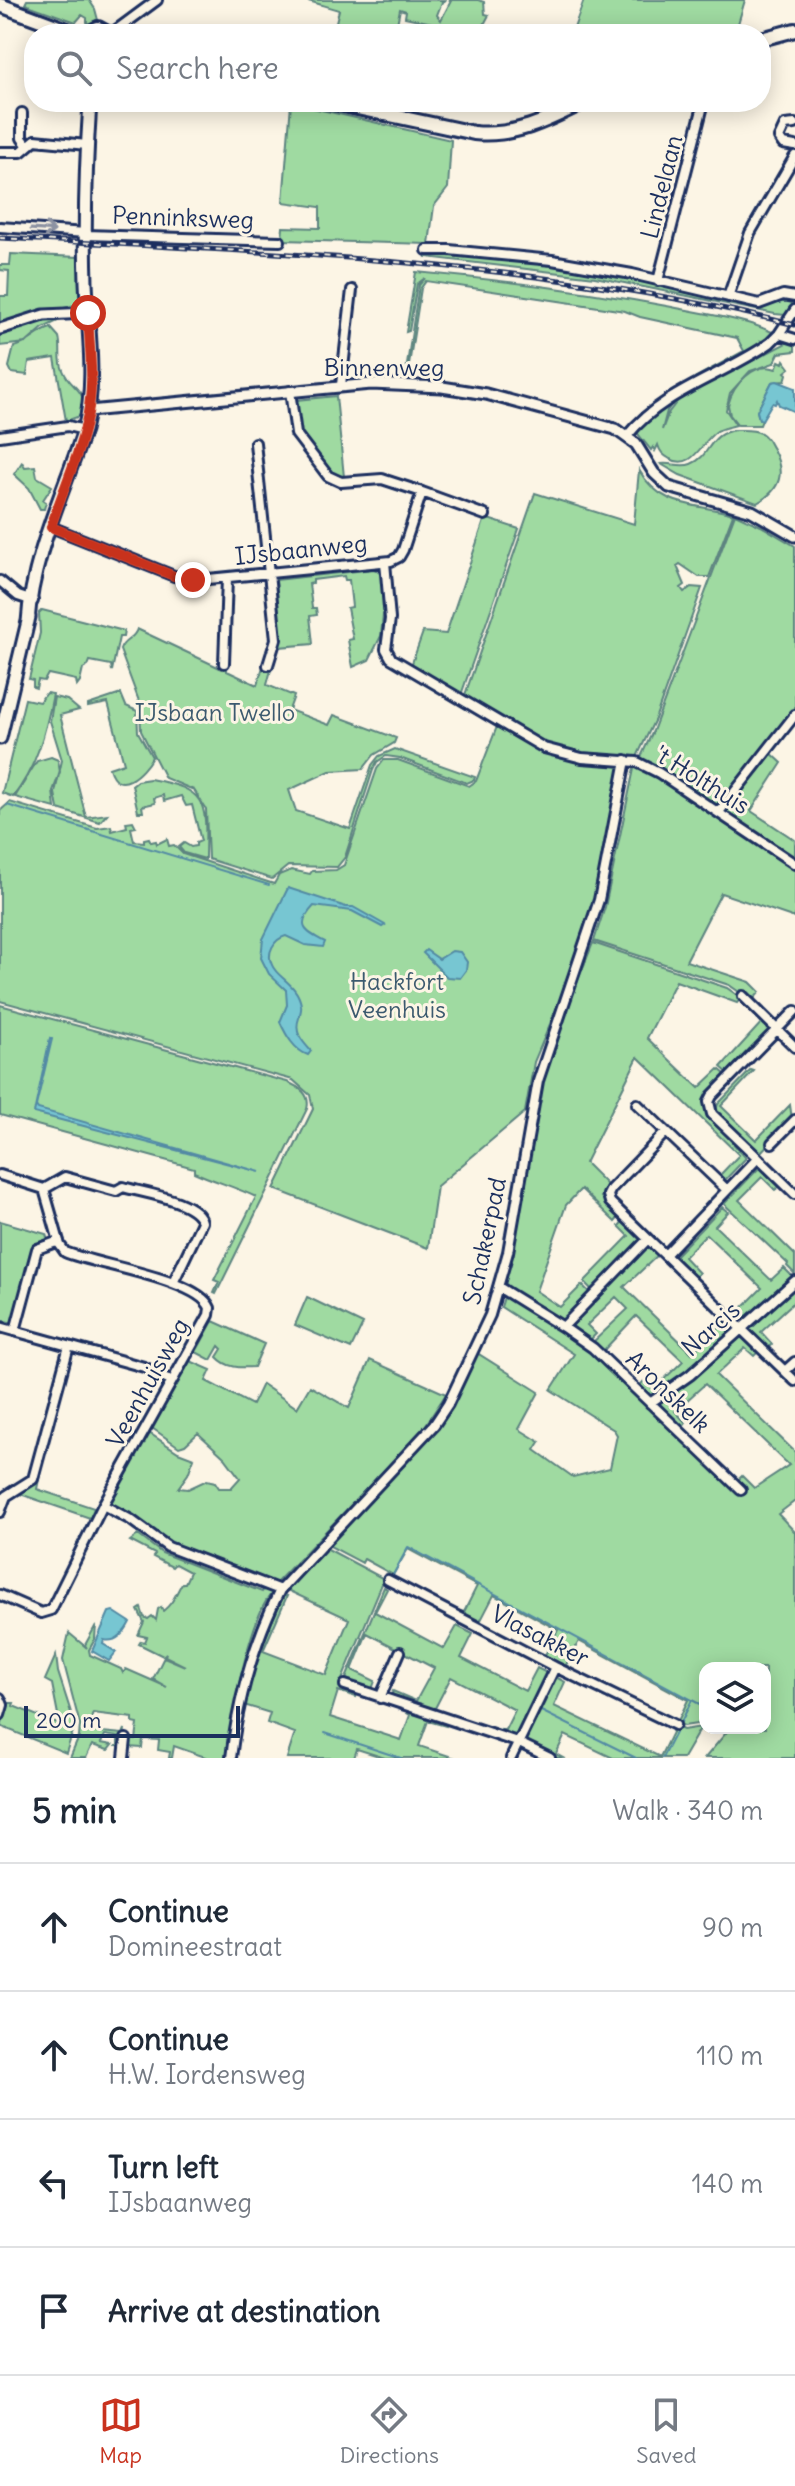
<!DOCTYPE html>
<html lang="en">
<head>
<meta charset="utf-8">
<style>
	:root { --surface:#fff; --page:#f2f2f3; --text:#1f2937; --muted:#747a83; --line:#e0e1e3; --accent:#c8321e }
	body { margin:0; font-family:Delius,sans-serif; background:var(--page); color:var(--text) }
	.controls { position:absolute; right:24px; bottom:24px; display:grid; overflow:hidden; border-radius:16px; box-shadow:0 4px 20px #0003 }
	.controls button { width:72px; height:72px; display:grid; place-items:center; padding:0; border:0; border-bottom:2px solid var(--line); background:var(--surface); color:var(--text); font:40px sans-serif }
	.scale { position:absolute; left:24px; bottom:20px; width:216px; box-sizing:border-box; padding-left:8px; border:4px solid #1b2f5e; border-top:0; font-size:22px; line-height:28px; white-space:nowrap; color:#1b2f5e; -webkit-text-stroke:6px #fcf5e5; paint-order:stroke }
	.stop { position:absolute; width:24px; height:24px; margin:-18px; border:6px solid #c8321e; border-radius:50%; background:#fff }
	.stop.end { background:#c8321e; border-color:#fff; box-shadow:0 2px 8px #0008 }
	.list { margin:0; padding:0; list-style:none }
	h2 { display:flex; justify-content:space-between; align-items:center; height:104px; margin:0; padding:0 32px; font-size:34px }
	h2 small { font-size:26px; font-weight:400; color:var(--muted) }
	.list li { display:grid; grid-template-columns:52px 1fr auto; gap:24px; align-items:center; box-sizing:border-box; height:128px; padding:0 32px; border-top:2px solid var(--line) }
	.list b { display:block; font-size:30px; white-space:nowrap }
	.list p { margin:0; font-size:26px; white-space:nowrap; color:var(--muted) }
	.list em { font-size:26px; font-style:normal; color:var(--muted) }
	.icon { flex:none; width:44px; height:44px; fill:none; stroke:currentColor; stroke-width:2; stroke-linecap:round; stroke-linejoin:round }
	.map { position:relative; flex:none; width:795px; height:1758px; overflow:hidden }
	.search { position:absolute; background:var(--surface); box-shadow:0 4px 20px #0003; left:24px; right:24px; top:24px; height:88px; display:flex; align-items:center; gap:20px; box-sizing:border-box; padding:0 28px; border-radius:32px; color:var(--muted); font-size:30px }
	.sheet { height:616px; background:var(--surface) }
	nav { display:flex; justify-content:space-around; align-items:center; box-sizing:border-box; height:112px; border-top:2px solid var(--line); background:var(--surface); font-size:22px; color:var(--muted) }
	nav a { display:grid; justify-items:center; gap:4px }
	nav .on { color:var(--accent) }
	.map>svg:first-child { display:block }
	.green { fill:#9fdaa1; stroke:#5d8480; stroke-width:2 }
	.water { fill:#77c6d2; stroke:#528aa4; stroke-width:2 }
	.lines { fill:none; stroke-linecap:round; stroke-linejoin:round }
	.stream { stroke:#528aa4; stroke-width:2 }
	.minor-casing { stroke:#1b2f5e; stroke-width:14 }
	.tertiary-casing { stroke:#1b2f5e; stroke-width:15 }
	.secondary-casing { stroke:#1b2f5e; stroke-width:17 }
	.primary-casing { stroke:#1b2f5e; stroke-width:18 }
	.minor { stroke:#fcf5e5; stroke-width:8 }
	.tertiary { stroke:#fcf5e5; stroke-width:9 }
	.secondary { stroke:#fcf5e5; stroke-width:11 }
	.primary { stroke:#fcf5e5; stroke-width:12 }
	.rail-casing { stroke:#1b2f5e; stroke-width:5 }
	.rail { stroke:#fcf5e5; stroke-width:2; stroke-dasharray:6; stroke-linecap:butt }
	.oneway { stroke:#8c92a2 }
	.route { stroke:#c8321e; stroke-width:10 }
	.labels { text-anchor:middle; stroke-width:6; stroke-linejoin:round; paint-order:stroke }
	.street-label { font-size:24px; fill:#1b2f5e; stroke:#fcf5e5 }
	.park-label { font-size:24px; fill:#3c5a6f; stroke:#fcf5e5 }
</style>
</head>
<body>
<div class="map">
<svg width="795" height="1758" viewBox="0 0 795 1758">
	<rect width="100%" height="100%" fill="#fcf5e5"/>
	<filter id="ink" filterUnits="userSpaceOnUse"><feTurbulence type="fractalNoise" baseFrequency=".0125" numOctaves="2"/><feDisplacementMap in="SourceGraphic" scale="16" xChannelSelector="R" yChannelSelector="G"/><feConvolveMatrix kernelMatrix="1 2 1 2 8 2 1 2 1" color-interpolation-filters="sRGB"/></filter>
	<g filter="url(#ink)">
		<path class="green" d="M27 0H89L95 9 98 20 87 24V18L82 15 76 22 25 4Z
			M305 0H446L442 2 437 15 441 20 451 1 449 0H478L484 2 485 14 489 15 479 34H463L464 30 405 17 406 11 400 9 397 24 403 26 401 34H333L339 10Z
			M584 0H745L735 34H517L515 28 573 31Z
			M291 103 451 140 448 188 434 206 429 244 282 240 283 227 320 228V207L283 202Z
			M427 253 551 262 554 265 629 276 759 306 780 298 790 299 793 303 785 315 775 314 595 277 426 257Z
			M11 254 79 257 80 300 78 304 0 326V296H8L9 271 0 270V265H10Z
			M416 272C502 280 587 291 672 307 705 314 744 319 772 332L777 330 766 342 762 341 764 343 757 348 699 379 696 377 744 351 737 338 640 317 625 311 426 281 421 288 407 378H405L419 285 425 278 417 284 409 331 406 332Z
			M64 318 43 328 26 343 0 346V333L40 320Z
			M51 328 59 337C62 348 58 360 63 370 71 391 90 387 80 416L66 421 55 358 29 362 27 375 12 373 9 367 14 347C30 344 36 332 51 328Z
			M790 341 795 342V351L779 353 774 363 750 371 730 393 726 410 736 425C730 427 723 428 717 431 701 441 694 471 670 459 663 455 660 452 658 445L655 451 653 447 651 450 635 430 649 417 675 400 667 411 662 430 669 412 679 399Z
			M784 360 790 368 785 372 787 374 785 381 772 382 757 411 759 419 762 420 760 425H738L730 415 728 405C733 385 754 361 776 369L779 361 783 363Z
			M336 396 344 477C327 475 308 448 301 432 297 423 297 411 296 400Z
			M736 430C744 430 753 429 761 433 768 437 769 443 773 449 785 472 782 489 757 503L680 475 661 464C670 462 681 468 691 464 712 456 707 433 736 430Z
			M22 462 25 467 35 466 37 477 52 486 43 500 46 502 44 509H40L29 488 14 474Z
			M639 470C661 509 695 503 733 514L709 577H699L680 564 677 566 685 585 681 588 684 592 691 587 702 588 655 719 636 759 584 756 547 747 465 697V695L535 493 634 524Z
			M735 514 761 526 795 546V709L724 801 715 805 639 761 653 731Z
			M485 518 519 529 461 695 411 666 423 632 446 634Z
			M374 569 381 574 385 614 383 615 381 636 369 660 353 667 348 640 353 639 347 608 352 607 349 580H345L344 576 313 580V583L309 584 312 608H316L317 615 310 616 313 644 278 647 281 640 276 580Z
			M42 610 124 631 123 637H119L112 671 111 665 90 661 88 666 83 669 80 682 77 686 76 680 48 674 44 681 38 680 36 688 33 687V680L29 679 40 633 39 613Z
			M137 629 220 668 221 664H227V671L257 685 264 664 272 666 267 685 294 696 289 710 329 725 334 715 396 738 394 743 374 755 363 769 330 771 289 790 296 811 350 829 372 765 379 756 395 749 475 777 474 780 467 783 400 758 386 756 377 762 373 770 345 857 337 867 288 866 272 879 208 859 206 809 194 790 165 778 141 731 140 704 120 650C123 639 134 640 137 629Z
			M46 693 53 694C46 731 37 766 13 797L2 793 25 699 39 702Z
			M121 694 126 706 137 711 138 732 152 757C143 773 118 798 109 768L124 763 108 703 88 707V705Z
			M54 697 67 700 79 710 60 715 86 817 107 814 100 822 58 809 55 793 62 760 50 721Z
			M498 724 529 743 621 765 622 768 602 876 582 948 534 1062 525 1112 437 1186 428 1248 274 1189 313 1109 310 1095 293 1080 0 1001V811L10 802 97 828 111 826 112 831 127 827 126 822 133 821 136 827 131 828 134 841 144 842V839L149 838 151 842 156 841 157 844 167 839 169 846 174 845 183 854 274 884 279 875 291 870 310 874 312 871 336 870 344 865 377 769 384 760H398L469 786 476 781Z
			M770 752 782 763 751 811 795 840V860L728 814 727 810Z
			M51 757 58 760 60 772 53 791 55 808 15 797 37 761Z
			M635 764 650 771 795 867V918L721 893 686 961 750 982 760 992 752 1001 729 985 594 941 605 907Z
			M150 779C210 790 206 803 205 859L184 853 179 847 184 843 191 847 196 846V843L201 841 192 805 186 806 181 796 164 801 163 795 154 798 155 803 142 806 143 812H138L132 785 137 781Z
			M593 943 727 988 741 998 737 1003 676 981 647 1038 699 1088 719 1069 726 1075 709 1096 724 1133 746 1158 723 1182 714 1174 719 1176 739 1155 638 1057 585 1163 608 1186 621 1175 601 1197 620 1216 615 1222 581 1189 566 1205 536 1291 560 1307 582 1285 591 1294 567 1319 558 1320 514 1292 505 1283 539 1088 547 1058Z
			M0 1005 287 1082C299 1087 311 1094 307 1109L216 1294 214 1293 219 1282 214 1280 256 1197C233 1186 216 1182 194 1172V1168L0 1115Z
			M763 1021 769 1032 731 1073H728L721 1067Z
			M751 1070 754 1071 721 1106 756 1140 790 1105 792 1119 759 1154 715 1113 718 1104Z
			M761 1166 780 1186 775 1190 762 1177 739 1200 795 1255V1274L787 1266 788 1264 724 1204Z
			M722 1207 728 1212 715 1226 771 1280 784 1268 793 1277V1280L742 1326 730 1314 736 1308 739 1311 762 1288 706 1234 684 1257 699 1273 695 1277 673 1258Z
			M624 1220 639 1235V1245L593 1291 584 1282 629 1236 619 1226Z
			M0 1221 46 1234 48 1241 34 1247 14 1323 0 1320Z
			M645 1247H652L659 1254 624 1287 692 1353 721 1326 720 1323 725 1317 738 1330 689 1374 652 1400 640 1385 644 1381 654 1389 683 1361 636 1316 602 1352 592 1343 628 1309 616 1297 587 1325 596 1334 589 1341 574 1331 572 1326 575 1320Z
			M795 1283V1301L761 1332 772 1344 767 1349 745 1328Z
			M505 1294 586 1346 741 1486 738 1480 742 1476 754 1488 789 1465 705 1384 675 1411 686 1423 683 1427 678 1422 676 1424 654 1403 741 1332 749 1340 748 1342 760 1350 754 1356 745 1348 716 1375 795 1452V1501L778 1514 795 1532V1758H705L730 1728H765V1668H705V1719L703 1723 684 1726 677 1723 688 1700 579 1641 566 1665 571 1668 569 1671 540 1656 541 1653 545 1655 558 1630 494 1595 479 1624 459 1613 460 1611 464 1612 477 1586 408 1549 393 1575 364 1559 362 1563 326 1544 430 1435 477 1353 539 1392 519 1429 540 1442 535 1450 573 1477 610 1468 617 1435 614 1430 551 1390 574 1354 501 1307Z
			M307 1297 363 1324 351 1349 295 1325Z
			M213 1321 264 1344 254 1367C240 1368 227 1368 217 1357L222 1349 219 1346 211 1360 196 1352Z
			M188 1360 211 1370 206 1381 252 1405 262 1384 297 1408 310 1386 349 1408 370 1360 446 1394 421 1432 275 1584 165 1541 113 1505 111 1499 149 1433 178 1452 194 1458 188 1474 178 1488 188 1489 207 1480 215 1482 219 1488H231L240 1478 225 1458 198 1433 185 1445 179 1447 152 1428Z
			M39 1479 37 1489 94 1508 90 1518 17 1493Z
			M138 1535 162 1553 262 1592 265 1587 273 1592C249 1615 231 1723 225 1758H208L174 1746 172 1758H169L170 1752 158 1750 159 1740 143 1739 142 1748 128 1747 129 1740H136L138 1724 133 1723V1718L93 1713 91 1719V1731L123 1734 125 1729 123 1746H115H118V1737L105 1735 101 1743 112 1745 108 1750 92 1745 86 1758H70L79 1737 80 1725 63 1660 69 1633 87 1648 85 1645 96 1625 95 1639 89 1650 90 1655 121 1669 123 1673 126 1669 167 1687 153 1679 164 1657 185 1666 165 1656 166 1653 163 1656 139 1644 141 1641 145 1642 147 1637 138 1635 144 1622 138 1610 141 1608 144 1617 148 1619 152 1616 156 1620 158 1609 161 1607 163 1611C174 1602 175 1595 182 1583H185L190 1572 175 1564 172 1567 153 1557 155 1554 130 1541Z
			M324 1547 384 1579 339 1687 342 1691 357 1693 356 1697 338 1691 330 1717 401 1740 410 1715 407 1713 408 1710 438 1720V1723H447L446 1726 428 1721 419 1746 455 1758H385L357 1749 354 1758H287L295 1733 267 1723 270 1713 244 1705 262 1641 281 1596H287L263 1651 326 1675 349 1619 289 1591 287 1587Z
			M384 1587 387 1589 375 1612 444 1649 457 1626 473 1634 461 1658 525 1691 537 1668 549 1674 518 1735 511 1738 500 1734 501 1729 505 1730 515 1710 451 1677 433 1712 390 1698 393 1691 416 1701 434 1668 367 1633 352 1670 375 1681 371 1692 347 1683 345 1681Z
			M56 1655 58 1672 75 1725 66 1753 0 1726 8 1703H14L13 1706 60 1725 52 1684 45 1680Z
			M554 1676 565 1682 554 1706 660 1757 675 1726 683 1730 701 1727 683 1758H613L565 1735 556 1754 563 1758H555L523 1740Z"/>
		<path class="water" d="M777 381 795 388V412L779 405 777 400 775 404 772 403 762 420 759 419 757 411 772 382Z
			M288 888 346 907H353L385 925 382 927 352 911 314 906C295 926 305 932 325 942L323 947 305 945 286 936C274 939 266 953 272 965 277 978 298 984 301 1005 302 1010 300 1013 299 1018 294 1032 301 1040 311 1051L308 1055C294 1050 286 1035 280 1022L287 1005 286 990 269 974 261 958 263 939Z
			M426 950 439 959 452 951 460 952 467 962 466 970 460 978 447 977 423 953Z
			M50 1038 52 1039 36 1106 38 1109 260 1172 34 1113Z
			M113 1611 130 1622C124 1634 116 1643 104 1640L103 1644 116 1652 109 1661 92 1651 109 1612Z"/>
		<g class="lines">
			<path class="stream" d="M7 805 269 885
				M393 1575 408 1547 705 1707
				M541 1711 636 1758
				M680 1724 692 1700
				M325 1733 401 1758
				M662 1758 677 1729"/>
			<g class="minor-casing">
				<path id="minor" d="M111 34 157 0
					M22 113V138L28 146
					M795 124 785 125 779 138 783 144 795 146
					M0 152H21L35 140 87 145
					M0 227 86 233
					M86 235 280 241
					M427 250H449L552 260 632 274 759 304 783 295 795 297
					M658 281 704 102
					M728 297 750 233 795 156
					M779 334 795 339
					M341 385 352 290
					M290 391 296 434 328 476 341 482 382 479 422 492
					M0 436 68 426 84 430
					M627 436C664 390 723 376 770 343L779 334 795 310
					M255 443 276 639 268 665
					M51 527 174 576 198 580 391 561 399 557 403 550 422 492 485 515
					M385 562 390 619 386 649 391 658 544 748 582 758 637 762 659 773 795 864
					M0 581 18 596 33 601
					M224 663 227 578
					M719 812 795 715
					M743 996 795 1047
					M637 1104 727 1190
					M772 1143 795 1120
					M758 1158 795 1194
					M0 1175 44 1189 60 1245 65 1252C95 1265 199 1279 210 1308L209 1315 103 1505 51 1610 41 1613 0 1595
					M44 1189 65 1177 116 1191 123 1187C143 1193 197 1200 202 1222L173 1283
					M648 1239 610 1202 608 1195 611 1189 666 1132
					M665 1255 795 1381
					M500 1288 563 1327 648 1239 665 1255 758 1158 712 1114 709 1102 712 1096 795 1011
					M0 1327 144 1367 172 1381
					M563 1327 593 1348 741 1490
					M15 1331 37 1249 59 1241
					M785 1371 795 1362
					M650 1403 690 1375 795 1281
					M103 1505 131 1520 168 1547 280 1590
					M0 1512 6 1496 33 1479 69 1346
					M388 1580 555 1667 675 1725
					M345 1685 517 1742 550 1758
					M0 1698 3 1705 0 1715
					M380 1698 400 1652
					M124 1758 126 1739
					M231 1758C238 1700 254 1642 280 1590L434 1425 448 1404 490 1315 508 1252 538 1081 599 900 626 760
					M511 1758 555 1667"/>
			</g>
			<g class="tertiary-casing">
				<path id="tertiary" d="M0 329 44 315 88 313
					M89 411 371 384 442 387 486 394 615 429 636 444 654 473 669 487 752 511 795 536"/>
			</g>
			<g class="secondary-casing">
				<path id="secondary" d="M28 622C32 556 64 492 84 430 97 380 88 332 86 282 84 222 86 162 90 102
					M0 738 29 617"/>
			</g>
			<g class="primary-casing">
				<path id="primary" d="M0 5 78 34
					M88 34 98 28 109 34
					M761 39 795 30
					M329 102 474 133C515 137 548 120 584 102"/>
			</g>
			<use href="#minor" class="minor"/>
			<use href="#tertiary" class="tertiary"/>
			<use href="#secondary" class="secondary"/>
			<use href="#primary" class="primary"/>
			<g class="rail-casing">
				<path id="rail" d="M0 238C267 253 535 259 795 325"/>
			</g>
			<use href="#rail" class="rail"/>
		</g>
		<defs><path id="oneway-shaft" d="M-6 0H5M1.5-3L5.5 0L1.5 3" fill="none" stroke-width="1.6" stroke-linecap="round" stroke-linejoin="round" transform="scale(2)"/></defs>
		<use class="oneway" href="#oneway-shaft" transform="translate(43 230) rotate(4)"/>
	</g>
	<g class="lines" filter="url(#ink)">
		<path class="route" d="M88 313C89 345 94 375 89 407 83 448 63 488 51 527L174 576 193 580"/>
	</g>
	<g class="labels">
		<g class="street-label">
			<text transform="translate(662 187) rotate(-76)" y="8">Lindelaan</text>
			<text transform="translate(183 218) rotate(2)" y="8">Penninksweg</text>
			<text x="384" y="376">Binnenweg</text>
			<text transform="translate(301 550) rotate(-6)" y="8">IJsbaanweg</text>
			<text transform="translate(702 780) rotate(32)" y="8">'t Holthuis</text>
			<text transform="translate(485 1241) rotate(-78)" y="8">Schakerpad</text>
			<text transform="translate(711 1329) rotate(-42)" y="8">Narcis</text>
			<text transform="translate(148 1383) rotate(-61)" y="8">Veenhuisweg</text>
			<text transform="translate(668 1392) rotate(44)" y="8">Aronskelk</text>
			<text transform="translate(540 1636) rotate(27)" y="8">Vlasakker</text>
		</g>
		<g class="park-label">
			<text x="215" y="721">IJsbaan Twello</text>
			<text x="397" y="990">Hackfort<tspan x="397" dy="28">Veenhuis</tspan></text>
		</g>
	</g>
</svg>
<div class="controls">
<button><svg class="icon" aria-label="layers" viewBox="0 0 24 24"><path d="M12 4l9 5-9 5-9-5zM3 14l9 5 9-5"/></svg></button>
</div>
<div class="scale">200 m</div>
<div class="stop" style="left:88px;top:313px"></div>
<div class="stop end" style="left:193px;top:580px"></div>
<div class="search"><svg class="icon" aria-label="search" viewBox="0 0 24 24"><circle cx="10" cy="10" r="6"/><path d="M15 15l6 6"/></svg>Search here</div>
</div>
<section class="sheet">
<h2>5 min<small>Walk · 340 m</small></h2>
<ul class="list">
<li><svg class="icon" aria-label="ahead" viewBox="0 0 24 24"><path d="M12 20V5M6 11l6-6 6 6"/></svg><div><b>Continue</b><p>Domineestraat</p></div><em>90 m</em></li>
<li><svg class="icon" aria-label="ahead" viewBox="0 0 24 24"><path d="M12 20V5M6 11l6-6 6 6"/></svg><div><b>Continue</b><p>H.W. Iordensweg</p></div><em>110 m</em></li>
<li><svg class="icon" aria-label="left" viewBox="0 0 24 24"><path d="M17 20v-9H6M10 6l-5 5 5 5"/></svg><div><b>Turn left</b><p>IJsbaanweg</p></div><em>140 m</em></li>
<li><svg class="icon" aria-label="arrive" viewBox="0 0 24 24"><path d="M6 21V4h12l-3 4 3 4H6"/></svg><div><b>Arrive at destination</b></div></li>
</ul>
</section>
<nav>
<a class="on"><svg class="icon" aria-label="map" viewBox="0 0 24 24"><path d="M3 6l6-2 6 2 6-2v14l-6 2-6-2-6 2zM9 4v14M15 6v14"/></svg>Map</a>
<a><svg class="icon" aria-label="directions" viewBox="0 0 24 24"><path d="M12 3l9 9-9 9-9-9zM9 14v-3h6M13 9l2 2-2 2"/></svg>Directions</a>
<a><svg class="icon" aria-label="saved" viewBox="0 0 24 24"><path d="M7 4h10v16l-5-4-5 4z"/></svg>Saved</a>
</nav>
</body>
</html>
